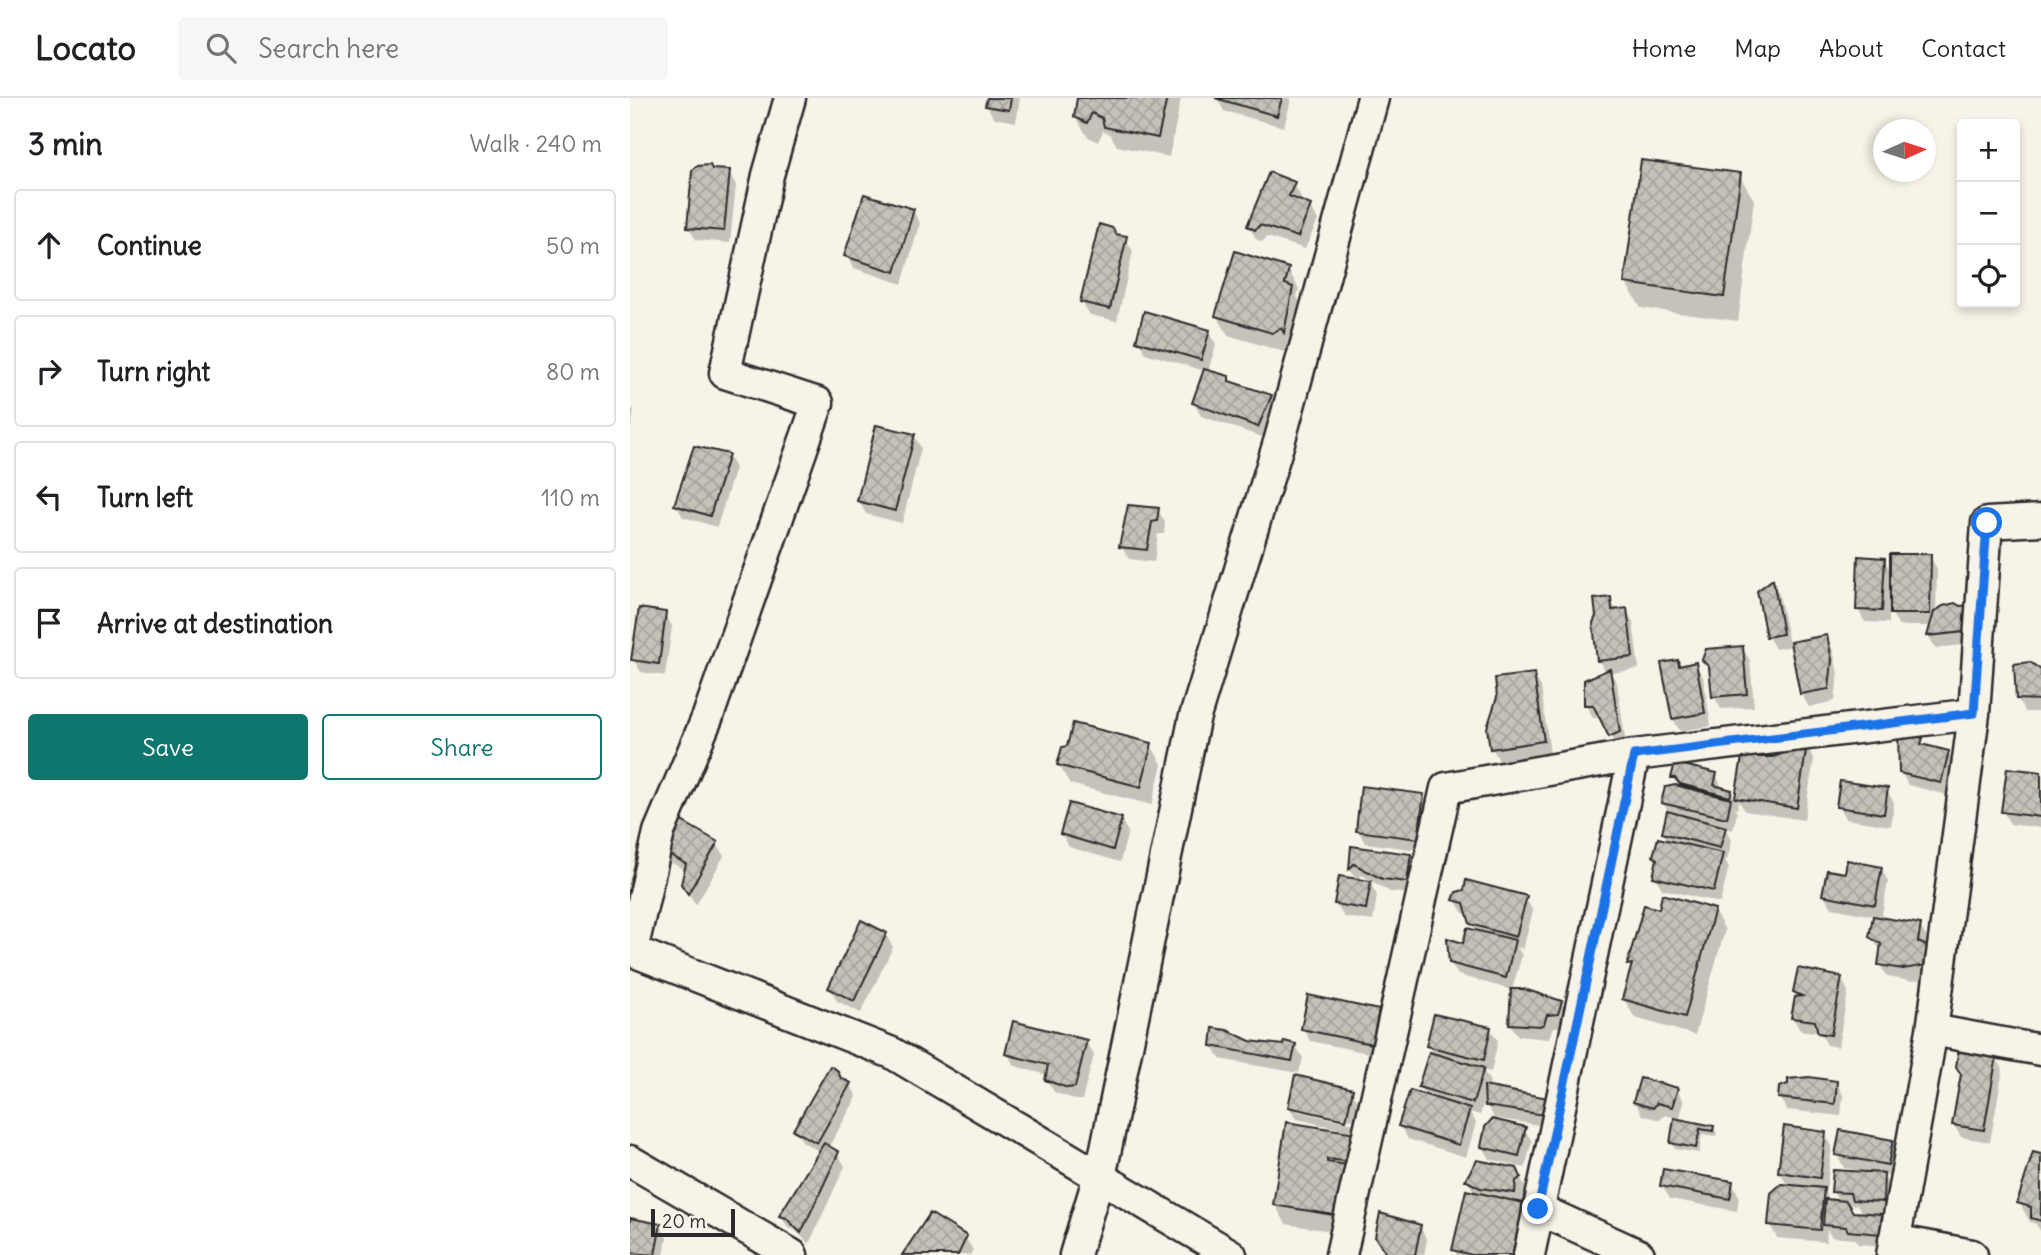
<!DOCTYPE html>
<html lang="en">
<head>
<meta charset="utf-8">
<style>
	:root { --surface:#fff; --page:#f6f6f6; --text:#202124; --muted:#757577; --line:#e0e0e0; --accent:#0f766e }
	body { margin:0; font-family:Delius,sans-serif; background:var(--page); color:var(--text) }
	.controls { position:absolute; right:21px; top:21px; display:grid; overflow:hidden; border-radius:7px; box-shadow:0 4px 10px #0003 }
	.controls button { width:63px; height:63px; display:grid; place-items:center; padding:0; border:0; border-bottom:2px solid var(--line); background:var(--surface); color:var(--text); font:35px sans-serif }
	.compass { position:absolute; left:1243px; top:21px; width:63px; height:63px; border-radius:50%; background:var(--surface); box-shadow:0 4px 10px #0003; rotate:87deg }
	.scale { position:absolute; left:21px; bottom:18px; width:84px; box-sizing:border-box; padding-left:7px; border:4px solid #2b2b2b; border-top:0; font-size:19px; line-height:24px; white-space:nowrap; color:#2b2b2b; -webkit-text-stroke:5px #f7f3e8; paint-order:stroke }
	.stop { position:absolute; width:21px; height:21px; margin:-16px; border:5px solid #1a73e8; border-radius:50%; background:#fff }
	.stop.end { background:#1a73e8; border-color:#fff; box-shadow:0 2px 7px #0008 }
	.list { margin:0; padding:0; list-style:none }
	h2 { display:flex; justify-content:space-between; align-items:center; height:91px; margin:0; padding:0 28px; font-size:30px }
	h2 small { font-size:23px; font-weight:400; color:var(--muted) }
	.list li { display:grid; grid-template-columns:46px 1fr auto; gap:21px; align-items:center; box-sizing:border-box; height:112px; margin:0 14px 14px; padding:0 14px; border:2px solid var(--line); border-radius:7px }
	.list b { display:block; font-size:26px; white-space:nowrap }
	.list em { font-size:23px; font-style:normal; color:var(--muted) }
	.actions { display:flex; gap:14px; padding:21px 28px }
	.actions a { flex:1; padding:16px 0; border:2px solid var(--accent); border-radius:7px; text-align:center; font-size:24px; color:var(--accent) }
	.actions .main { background:var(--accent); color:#fff }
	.icon { flex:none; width:38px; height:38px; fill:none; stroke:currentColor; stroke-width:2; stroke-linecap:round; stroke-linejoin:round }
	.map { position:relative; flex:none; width:1411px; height:1157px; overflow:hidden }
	header { display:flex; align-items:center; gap:42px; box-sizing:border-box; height:98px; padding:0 35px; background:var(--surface); border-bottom:2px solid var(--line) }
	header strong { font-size:33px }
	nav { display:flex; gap:38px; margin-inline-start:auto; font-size:24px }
	.search { width:490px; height:63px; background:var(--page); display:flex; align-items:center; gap:18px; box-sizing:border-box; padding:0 24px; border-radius:7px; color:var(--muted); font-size:26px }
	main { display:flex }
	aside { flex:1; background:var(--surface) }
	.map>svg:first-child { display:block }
	.shadow { fill:#0003; fill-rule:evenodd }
	.building { fill:url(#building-cross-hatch); stroke:#2b2b2b; stroke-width:2 }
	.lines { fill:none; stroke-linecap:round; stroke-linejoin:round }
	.minor-casing { stroke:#2b2b2b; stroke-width:35 }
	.minor { stroke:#f7f3e8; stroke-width:30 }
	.route { stroke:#1a73e8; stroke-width:9 }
</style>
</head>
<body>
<header>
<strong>Locato</strong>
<div class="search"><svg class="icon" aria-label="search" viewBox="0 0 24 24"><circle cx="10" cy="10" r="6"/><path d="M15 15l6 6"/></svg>Search here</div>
<nav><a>Home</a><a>Map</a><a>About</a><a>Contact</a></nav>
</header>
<main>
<aside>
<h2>3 min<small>Walk · 240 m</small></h2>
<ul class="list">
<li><svg class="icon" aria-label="ahead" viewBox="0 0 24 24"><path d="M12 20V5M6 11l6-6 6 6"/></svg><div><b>Continue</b></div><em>50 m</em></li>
<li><svg class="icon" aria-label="right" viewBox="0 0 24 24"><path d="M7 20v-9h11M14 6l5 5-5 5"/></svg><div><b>Turn right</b></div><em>80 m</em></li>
<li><svg class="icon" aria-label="left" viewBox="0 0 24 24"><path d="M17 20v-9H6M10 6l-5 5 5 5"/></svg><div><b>Turn left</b></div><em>110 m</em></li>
<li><svg class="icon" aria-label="arrive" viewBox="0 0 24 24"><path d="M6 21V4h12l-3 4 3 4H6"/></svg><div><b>Arrive at destination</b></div></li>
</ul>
<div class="actions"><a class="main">Save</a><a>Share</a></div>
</aside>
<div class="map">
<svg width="1411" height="1157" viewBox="0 0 1411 1157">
	<defs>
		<pattern id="building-cross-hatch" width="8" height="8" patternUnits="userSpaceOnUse" patternTransform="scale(1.75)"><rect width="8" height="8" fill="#c4c1b9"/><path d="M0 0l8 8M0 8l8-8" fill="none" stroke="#a9a69f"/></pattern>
	</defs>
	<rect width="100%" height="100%" fill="#f7f3e8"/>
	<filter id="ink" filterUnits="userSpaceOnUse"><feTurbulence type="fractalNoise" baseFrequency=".0143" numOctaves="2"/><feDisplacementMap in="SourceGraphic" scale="14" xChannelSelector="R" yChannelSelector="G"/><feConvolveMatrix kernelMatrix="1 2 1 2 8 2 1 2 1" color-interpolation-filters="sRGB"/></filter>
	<g filter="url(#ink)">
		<path class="shadow" d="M358 0H390L386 24 364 20 357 8Z
			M449 0H551L539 59 487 48 480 36 473 33 468 44 457 38 445 18Z
			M587 0H660L661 2 654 29 594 13Z
			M81 72 99 74 106 87 100 145 66 142 59 130Z
			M1109 77 1124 102 1108 223 1011 210 996 185Z
			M664 86 671 99 669 104 680 109 688 122 675 151 637 139 632 144 626 141 619 128Z
			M283 113 290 125 272 186 224 170 216 158Z
			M495 140 503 153 487 223 460 217 452 204Z
			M658 171 669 191 667 199 673 210 664 248 654 254 598 237 587 218Z
			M578 234 586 246 578 274 598 279 602 286 641 298 648 311 635 340 571 318 564 305 575 273 515 255 508 242Z
			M0 306 4 313 0 336Z
			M284 337 291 350 272 425 236 416 229 403Z
			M98 357 105 370 87 429 53 419 46 407Z
			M527 411 535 424 534 436H528L524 464 499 461 491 448Z
			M1300 458 1307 471 1306 514 1330 510 1350 545 1306 550 1298 538 1301 528H1269L1259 511V525L1235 524 1228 512 1254 461 1261 475Z
			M1142 484 1149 496 1159 546 1196 539 1203 552 1208 576 1205 603 1179 609 1171 596 1162 548 1145 551 1138 538Z
			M980 501 987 513 996 511 1003 524 1009 571 981 575 987 585 996 647 988 651 971 620H963L956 607 976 575 969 563 964 525Z
			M35 516 42 528 35 578 11 574 3 561Z
			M1112 550 1120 562 1124 609 1091 611 1084 598 1082 575 1074 562Z
			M1047 564 1050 569 1065 566 1073 579 1081 628 1050 633 1043 621Z
			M1411 574V614H1395L1388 601Z
			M904 577 911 589 920 656 869 663 862 650Z
			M1292 642 1296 649 1318 654 1325 667 1318 697 1278 687 1271 674Z
			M521 647 532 666 522 707 440 686 429 667Z
			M1177 649 1184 661 1174 722 1115 713 1109 703 1107 711 1104 710 1107 715 1103 732 1095 730 1102 743 1097 762H1095L1099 769 1090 805 1032 791 1025 779 1028 764 1025 758 1039 744 1033 735 1039 715 1033 705 1048 688 1043 680 1086 677 1093 691 1101 693 1107 703 1113 661H1144Z
			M1411 676V730L1380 726 1373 713Z
			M1257 692 1264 705 1261 728 1216 721 1208 709Z
			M793 697 800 710 795 753 735 745 728 732Z
			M491 722 498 734 490 764 439 749 432 736Z
			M86 745 94 758 66 807 52 786 56 773 42 765 34 752Z
			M723 750 780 757 787 770 784 796 760 794 732 777 727 782 720 771Z
			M1251 770 1258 783 1251 822 1289 827 1297 840 1296 849 1305 879 1281 883 1257 879 1250 867 1252 854 1241 839 1244 818 1202 810 1194 797 1216 778Z
			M740 785 747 797 743 823 714 819 706 806Z
			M895 800 903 813 893 851 887 849 892 857 882 892 828 877 820 864 846 834 839 816 833 815 825 802Z
			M1030 813H1084L1095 832 1065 937 1005 920 994 901 1002 872 999 866Z
			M256 837 263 849 231 915 207 903 200 890Z
			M1211 880 1218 893 1208 949 1197 947 1190 935 1170 932 1163 920 1168 901 1165 894Z
			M931 905 939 918 935 929H924L918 941 888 938 880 926Z
			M748 913 755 926 748 957 680 943 673 930Z
			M860 931 868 943 861 974 853 972 860 984 858 991 917 1001 922 1029 864 1020 857 1007 856 998 850 1017 840 1014 846 1025 836 1059 778 1041 770 1028 796 999 790 989 803 957 798 948Z
			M456 944 464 957 452 1002H446L424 994 416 981 417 977 385 968 377 955Z
			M620 944 654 949 665 947 673 960 669 975 590 961 583 948Z
			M1365 958 1373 971 1360 1044 1331 1039 1324 1027Z
			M210 981 220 986 227 999 198 1050 207 1055 215 1068 179 1146 165 1132 158 1130 151 1118 190 1054 173 1044 165 1032Z
			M1206 984 1213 997 1211 1018 1157 1012 1150 999 1160 987Z
			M1047 992 1054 1004 1049 1023 1083 1029 1087 1035 1086 1038 1072 1036 1069 1055 1045 1051 1042 1045 1046 1020 1035 1017 1030 1022 1012 1017 1005 1004Z
			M722 993 729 1005 722 1036 720 1136 656 1126 645 1107 711 1031 667 1021 659 1009ZM667 1009 725 1022 724 1026 667 1013Z
			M894 1031 902 1043 895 1070 860 1061 853 1049Z
			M1195 1036 1202 1048 1196 1092 1193 1091 1200 1104H1209L1203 1094 1232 1075V1073L1214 1070 1207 1057 1262 1043 1269 1056 1265 1079 1253 1077 1260 1089 1259 1116 1249 1115 1258 1131 1256 1148 1228 1146 1225 1141 1202 1139 1197 1132 1196 1144 1147 1140 1140 1127 1158 1088 1150 1074ZM1217 1107H1227L1233 1116 1222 1115Z
			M1411 1058V1134L1406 1126 1400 1124 1389 1104Z
			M886 1071 897 1092 893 1096 891 1106 905 1157H827L824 1152 845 1095 837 1082Z
			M1102 1085 1109 1098 1107 1113 1040 1101 1032 1088Z
			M0 1122 30 1127 37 1140 34 1157H0Z
			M790 1129 797 1142 794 1157H756Z
			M335 1139 343 1152 340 1157H274Z"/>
		<path class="building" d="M357 0H381L379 12 355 8Z
			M447 0H537L528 40 474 29 472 20 462 15 457 25 444 19Z
			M585 0H652L647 18Z
			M1011 62 1111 75 1094 199 994 185Z
			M80 67 82 71 100 72 94 133 57 130 62 73 67 68Z
			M639 74 665 84 659 98 681 107 668 139 630 127 625 132 617 128Z
			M234 96 284 111 265 174 214 158Z
			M469 126 483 130 486 136 497 138 480 211 450 204Z
			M605 153 659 170 655 186 663 189 654 235 651 230 642 235 585 218Z
			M514 213 580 232 571 262 506 243Z
			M574 271 599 278V283L642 297 628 329 562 305Z
			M246 327 285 336 265 413 227 403Z
			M64 348 99 356 80 418 44 407Z
			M498 407 529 410 527 423 522 424 517 452 489 449Z
			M1260 456H1301L1300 516H1260Z
			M1228 458 1255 460 1252 513 1226 512Z
			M1143 481 1153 536 1136 539 1127 493Z
			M981 499 982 512 997 510 1003 559 967 563 963 525 966 518 964 501Z
			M1325 505 1330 508 1341 507 1343 533 1297 538 1304 514 1313 508Z
			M9 510 36 514 29 566 1 562Z
			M1197 537 1202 562 1199 591 1170 596 1160 544Z
			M1113 548 1117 596 1082 599 1079 569 1072 562 1076 551Z
			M1048 562 1049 568 1066 564 1075 615 1042 621 1031 565Z
			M1400 564 1411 572V602L1386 601 1384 566Z
			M980 571 990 634 979 639 963 607H954V582Z
			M904 575 914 643 860 651 857 630 867 599 865 580Z
			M443 625 522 645 511 689 427 667 432 649 437 648Z
			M1268 634 1293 640 1291 646 1319 653 1311 685 1269 675Z
			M1177 647 1167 710 1105 700 1112 659H1143Z
			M1045 665 1087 675 1084 687 1102 692 1100 699 1050 686 1045 680H1041Z
			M1377 670 1411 674V719L1371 714Z
			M1210 683 1258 690 1254 716 1206 709Z
			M1045 687 1101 701 1097 720 1031 705 1035 689Z
			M731 688 794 696 788 741 726 733Z
			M439 705 492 720 483 752 430 736Z
			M1037 713 1096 729 1090 750 1032 735Z
			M50 722 88 744 58 796 51 786 56 766 32 752Z
			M1028 740 1093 755 1084 793 1023 779 1027 761 1023 758Z
			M721 748 781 756 777 784 752 781 724 766 719 771Z
			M1217 762 1252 769 1245 807 1192 797 1197 772 1215 775Z
			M709 778 741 783 736 811 704 806Z
			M836 782 897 798 886 839 840 826 834 805 823 802 826 794 834 792Z
			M1032 796 1085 811 1055 919 992 901 1002 866 997 867 1014 807 1029 811Z
			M1243 818 1291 826 1288 844 1299 849 1298 867 1273 871 1248 867 1251 846 1239 839Z
			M231 822 257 835 224 903 198 890Z
			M837 830 885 842 876 880 819 865 817 840 833 845Z
			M1168 870 1212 879 1201 937 1188 935 1185 923 1161 920 1165 899 1172 898 1163 894Z
			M881 891H894L932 903 928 916 917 917 914 926 910 928 879 926Z
			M678 897 749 912 742 946 671 931Z
			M804 916 861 929 854 962 796 948Z
			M383 923 457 942 445 989 438 990 415 982 418 967 375 956Z
			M583 930 597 932 620 943 653 947 654 943 666 946 662 963 581 948Z
			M1337 952 1367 957 1354 1032 1322 1027 1331 976 1326 969 1328 955Z
			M799 954 854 970 843 1005 788 989Z
			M200 968 207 972 211 980 221 985 187 1045 163 1032Z
			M665 977 723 991 716 1022 658 1009Z
			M1179 979 1207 983 1205 1006 1148 1000 1149 989 1158 986V981Z
			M1010 980 1048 990 1042 1009 1027 1005 1023 1010 1003 1004Z
			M854 988 918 1000 915 1017 855 1008Z
			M780 992 840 1011 829 1047 768 1028Z
			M1044 1020 1084 1028 1083 1033 1070 1031 1066 1050 1040 1045Z
			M862 1021 896 1029 889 1058 851 1049 855 1029Z
			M656 1024 726 1035 721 1064 697 1061V1064L718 1067 710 1118 643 1107Z
			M1154 1028 1196 1034 1190 1080 1148 1074Z
			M1210 1032 1263 1042 1258 1067 1205 1057Z
			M194 1045 209 1054 171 1135 156 1120 149 1118Z
			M1403 1054 1411 1056V1123L1401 1120V1109L1387 1105Z
			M847 1062 887 1070 891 1079 886 1083 885 1095 850 1090 835 1082Z
			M1033 1071 1103 1083 1100 1101 1030 1088Z
			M1203 1072 1254 1075 1253 1104 1222 1102 1220 1095 1201 1094Z
			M1151 1086 1194 1090 1190 1132 1138 1127 1141 1095Z
			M836 1092 902 1107 890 1157H842L822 1152Z
			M1195 1101 1216 1103 1223 1114 1252 1116 1250 1136 1218 1133 1216 1129 1193 1127Z
			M300 1115 337 1138 328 1157H272Z
			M750 1115 791 1127 785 1157H754L755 1154 745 1139Z
			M0 1120 31 1126 25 1157 0 1155Z"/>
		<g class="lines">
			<g class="minor-casing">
				<path id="minor" d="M1344 616 1357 425 1411 422
					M0 852 262 955 601 1157
					M2 853 29 734 78 618 188 305 95 275 138 77 160 0
					M0 1063 162 1157
					M473 1065 564 622 650 341 743 0
					M908 1111 1009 1157
					M1264 1142 1342 1157
					M445 1157 469 1078
					M711 1157 816 690 1004 657
					M899 1157 1004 657 1344 616 1302 932
					M1262 1157 1302 932 1411 952"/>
			</g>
			<use href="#minor" class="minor"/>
		</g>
	</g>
	<g class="lines" filter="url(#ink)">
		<path class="route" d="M908 1111 1004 657 1344 615 1357 425"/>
	</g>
</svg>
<div class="controls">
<button>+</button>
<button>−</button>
<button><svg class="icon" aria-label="locate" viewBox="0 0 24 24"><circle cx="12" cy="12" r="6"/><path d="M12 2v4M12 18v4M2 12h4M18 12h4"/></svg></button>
</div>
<svg class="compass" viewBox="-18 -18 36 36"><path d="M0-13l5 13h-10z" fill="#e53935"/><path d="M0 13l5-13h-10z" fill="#757577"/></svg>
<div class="scale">20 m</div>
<div class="stop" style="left:1357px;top:425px"></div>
<div class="stop end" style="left:908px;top:1111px"></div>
</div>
</main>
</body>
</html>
